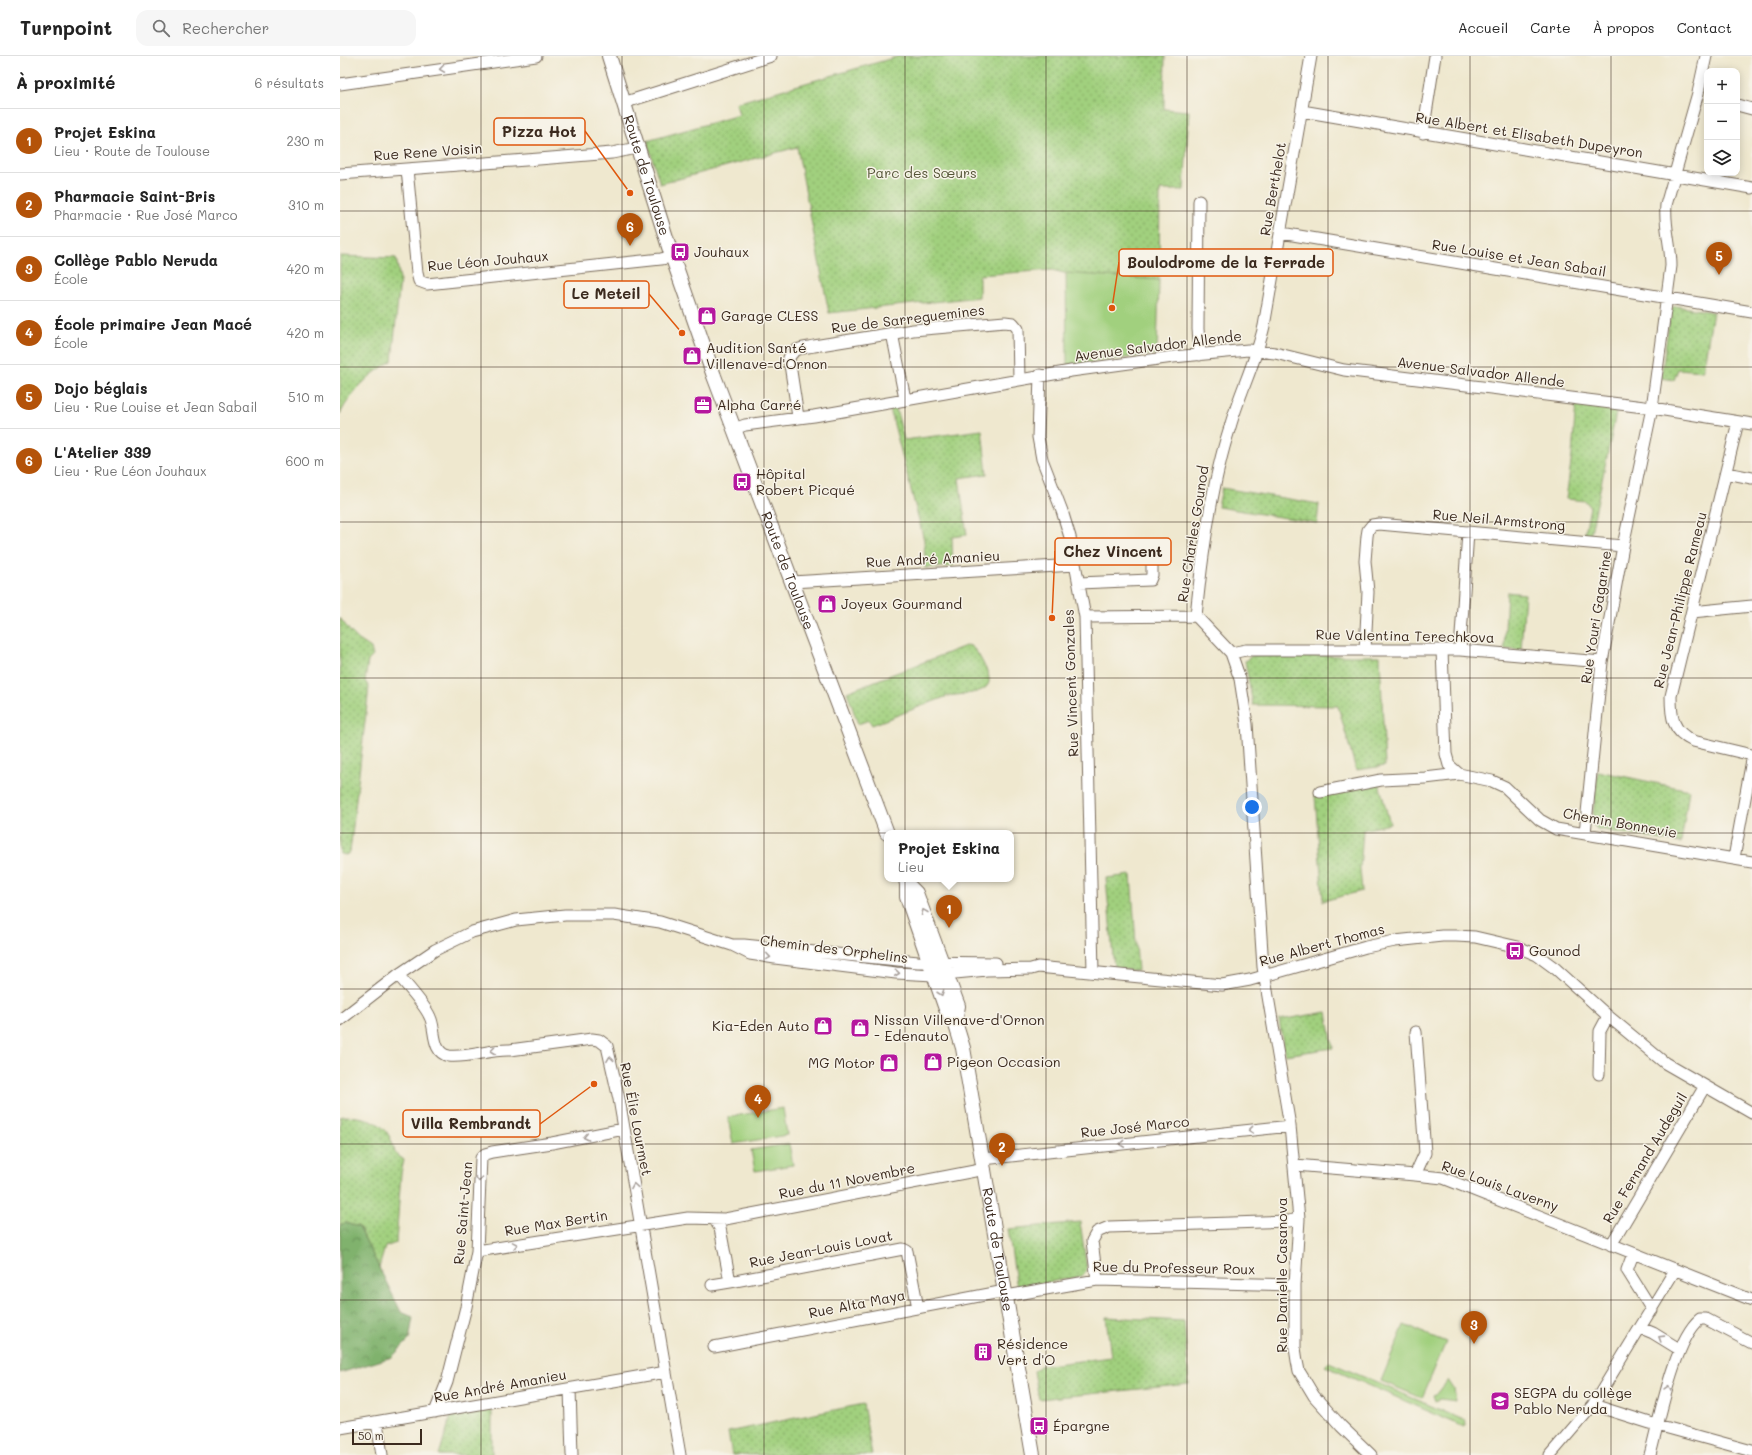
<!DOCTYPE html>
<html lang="fr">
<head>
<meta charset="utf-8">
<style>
	:root { --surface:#fff; --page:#f6f6f6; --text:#222; --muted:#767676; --line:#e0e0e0; --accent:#b45309 }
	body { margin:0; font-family:Mali,sans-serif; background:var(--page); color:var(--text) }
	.controls { position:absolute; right:12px; top:12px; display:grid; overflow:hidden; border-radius:8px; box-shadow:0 2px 10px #0003 }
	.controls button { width:36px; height:36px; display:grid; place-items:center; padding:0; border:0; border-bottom:1px solid var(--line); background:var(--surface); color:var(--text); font:20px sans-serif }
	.scale { position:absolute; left:12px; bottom:10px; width:70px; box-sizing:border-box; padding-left:4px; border:2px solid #3b2a1e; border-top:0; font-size:11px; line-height:14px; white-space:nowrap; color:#3b2a1e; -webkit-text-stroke:3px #f7f3e8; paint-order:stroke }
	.you { position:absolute; left:912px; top:751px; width:14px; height:14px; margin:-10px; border:3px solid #fff; border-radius:50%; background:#1a73e8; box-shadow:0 0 0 6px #1a73e833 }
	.badge { display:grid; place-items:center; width:26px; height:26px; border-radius:50%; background:var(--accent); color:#fff; font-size:13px; font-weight:700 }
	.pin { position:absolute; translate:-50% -33px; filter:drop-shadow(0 1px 2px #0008) }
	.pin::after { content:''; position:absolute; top:21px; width:14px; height:12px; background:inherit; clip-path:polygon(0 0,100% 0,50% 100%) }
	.popup { position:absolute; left:544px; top:774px; width:130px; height:52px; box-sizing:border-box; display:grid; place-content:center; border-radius:8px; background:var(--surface); filter:drop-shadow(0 1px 3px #0005); font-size:13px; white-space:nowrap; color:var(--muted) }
	.popup b { font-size:15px; color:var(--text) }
	.popup::after { content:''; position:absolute; left:50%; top:100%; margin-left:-8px; border:8px solid transparent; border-top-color:var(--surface) }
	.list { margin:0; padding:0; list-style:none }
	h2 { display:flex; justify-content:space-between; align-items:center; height:52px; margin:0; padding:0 16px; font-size:17px }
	h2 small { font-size:13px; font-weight:400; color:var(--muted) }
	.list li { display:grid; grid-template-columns:26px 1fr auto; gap:12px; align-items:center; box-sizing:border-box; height:64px; padding:0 16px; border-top:1px solid var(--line) }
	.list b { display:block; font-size:15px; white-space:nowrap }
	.list p { margin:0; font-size:13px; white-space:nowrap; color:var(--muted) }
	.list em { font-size:13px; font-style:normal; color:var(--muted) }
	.icon { flex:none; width:22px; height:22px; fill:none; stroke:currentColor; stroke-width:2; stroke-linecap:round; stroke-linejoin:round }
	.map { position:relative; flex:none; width:1412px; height:1399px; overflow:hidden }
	header { display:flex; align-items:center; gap:24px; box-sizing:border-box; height:56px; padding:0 20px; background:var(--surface); border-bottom:1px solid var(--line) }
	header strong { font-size:19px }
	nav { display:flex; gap:22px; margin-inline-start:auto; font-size:14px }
	.search { width:280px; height:36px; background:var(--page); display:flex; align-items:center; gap:10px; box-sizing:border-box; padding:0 14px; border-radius:12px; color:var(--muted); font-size:15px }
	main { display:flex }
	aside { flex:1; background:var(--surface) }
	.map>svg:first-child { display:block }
	.green { fill:url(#green-dots); stroke:#6e7d4e }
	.forest { fill:url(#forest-crowns); stroke:#5e6e46 }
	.pitch { fill:#a1d07e; stroke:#6e7d4e }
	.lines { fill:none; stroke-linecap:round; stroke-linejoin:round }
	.minor-casing { stroke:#7a6c5c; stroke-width:13 }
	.major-casing { stroke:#7a6c5c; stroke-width:16 }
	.minor { stroke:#fff; stroke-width:11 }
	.major { stroke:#fff; stroke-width:14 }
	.oneway { stroke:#a79f9a }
	.grid { fill:none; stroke:#3b2a1e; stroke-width:1; stroke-opacity:0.55 }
	.labels { text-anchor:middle; stroke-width:3; stroke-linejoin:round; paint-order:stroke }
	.street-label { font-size:14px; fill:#3b2a1e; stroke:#f7f3e8 }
	.park-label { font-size:14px; fill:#545436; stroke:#f7f3e8 }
	.poi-label { font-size:14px; fill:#3b2a1e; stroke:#f7f3e8; text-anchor:start }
	.leader { fill:none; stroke:#df570d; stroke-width:1.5 }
	.callout-dot { fill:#df570d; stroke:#f7f3e8; stroke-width:1.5 }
	.callout { fill:#f7f3e8; stroke:#df570d; stroke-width:1.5 }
	.callout-label { font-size:15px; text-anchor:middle; font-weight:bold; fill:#3b2a1e }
</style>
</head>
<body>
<header>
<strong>Turnpoint</strong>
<div class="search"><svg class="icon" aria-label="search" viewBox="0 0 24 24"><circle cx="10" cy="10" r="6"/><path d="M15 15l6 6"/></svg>Rechercher</div>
<nav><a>Accueil</a><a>Carte</a><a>À propos</a><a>Contact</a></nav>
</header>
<main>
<aside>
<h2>À proximité<small>6 résultats</small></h2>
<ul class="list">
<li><span class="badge">1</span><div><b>Projet Eskina</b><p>Lieu · Route de Toulouse</p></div><em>230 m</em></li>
<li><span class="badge">2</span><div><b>Pharmacie Saint-Bris</b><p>Pharmacie · Rue José Marco</p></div><em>310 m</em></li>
<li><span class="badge">3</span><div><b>Collège Pablo Neruda</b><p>École</p></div><em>420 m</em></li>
<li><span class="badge">4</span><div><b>École primaire Jean Macé</b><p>École</p></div><em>420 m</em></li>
<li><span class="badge">5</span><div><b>Dojo béglais</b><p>Lieu · Rue Louise et Jean Sabail</p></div><em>510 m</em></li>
<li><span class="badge">6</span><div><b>L'Atelier 339</b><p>Lieu · Rue Léon Jouhaux</p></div><em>600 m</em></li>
</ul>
</aside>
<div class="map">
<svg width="1412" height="1399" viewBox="0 0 1412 1399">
	<defs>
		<pattern id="green-dots" width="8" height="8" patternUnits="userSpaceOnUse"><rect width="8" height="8" fill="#a1d07e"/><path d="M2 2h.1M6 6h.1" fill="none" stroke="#84a967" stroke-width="1.8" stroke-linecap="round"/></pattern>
		<pattern id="forest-crowns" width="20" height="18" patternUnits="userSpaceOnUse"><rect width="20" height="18" fill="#80b26d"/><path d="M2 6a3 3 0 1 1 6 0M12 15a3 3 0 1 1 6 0" fill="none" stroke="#6a9159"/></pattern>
	</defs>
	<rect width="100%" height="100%" fill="#f7f3e8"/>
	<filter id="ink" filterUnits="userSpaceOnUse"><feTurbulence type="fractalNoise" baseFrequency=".025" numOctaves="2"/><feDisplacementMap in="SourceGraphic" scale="8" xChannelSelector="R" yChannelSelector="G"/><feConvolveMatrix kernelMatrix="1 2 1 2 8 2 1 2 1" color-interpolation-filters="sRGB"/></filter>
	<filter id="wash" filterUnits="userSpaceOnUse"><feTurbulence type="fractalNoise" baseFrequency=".012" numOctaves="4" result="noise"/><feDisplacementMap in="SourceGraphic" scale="16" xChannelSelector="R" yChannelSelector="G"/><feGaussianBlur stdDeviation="0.9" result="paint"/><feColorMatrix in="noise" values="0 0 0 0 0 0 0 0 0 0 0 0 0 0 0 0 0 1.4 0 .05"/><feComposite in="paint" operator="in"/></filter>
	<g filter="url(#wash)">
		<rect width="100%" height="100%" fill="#efe8cf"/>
		<path class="green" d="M560 0H825L824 53 849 55 844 134H820L819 224 728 218 712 214 639 219V241L489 257 457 91 320 128 307 85 399 59 396 47Z
			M0 200 56 202 60 223 52 305C29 318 12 335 0 358Z
			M1335 250 1373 256 1363 315 1338 313 1334 324 1321 322 1331 253Z
			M1236 347 1277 353 1250 481 1244 482 1250 451 1246 445 1226 443 1232 399Z
			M556 352 564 384 642 374 647 418 619 422 627 479 612 481 613 510 585 512 584 484 550 353Z
			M882 432 979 448 977 467 878 451Z
			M1167 536 1185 538 1181 594 1164 593Z
			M0 562 9 574 19 584 31 592 33 600 28 605 25 625 29 631 10 796 6 799 0 798Z
			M628 589C636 592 639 600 643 607 645 612 649 617 649 622 652 640 617 637 605 641L532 669 529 664 518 668 507 636Z
			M913 599 1040 600 1045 710 1016 714 998 650 913 649 905 605Z
			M1258 715 1349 734 1341 787 1257 773 1252 767Z
			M1039 727 1050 768 1023 774 1020 813 1022 835 983 845 975 740 1020 730Z
			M791 819 798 915 774 912 766 822Z
			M987 956 993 992 945 999 939 964Z
			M4 1060C32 1061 49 1067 55 1097L64 1104 61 1117 56 1187 45 1191 39 1212 19 1171 5 1167 0 1169V1061Z
			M740 1166 747 1213 742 1220 677 1232 668 1173Z
			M766 1261 844 1265 849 1328 699 1343 694 1315 700 1310 771 1301Z
			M523 1348 532 1399H392L388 1376Z
			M152 1354V1399H99L111 1360Z"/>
		<path class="forest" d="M5 1167 19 1171 61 1256 73 1261 69 1284 52 1301 0 1317V1169Z"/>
		<path class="pitch" d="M726 217 819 224 817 298 727 309Z
			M443 1052 447 1079 393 1088 388 1061Z
			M449 1088 453 1109 415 1115 411 1094Z
			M1064 1269 1106 1286 1082 1342 1041 1325Z
			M989 1306 1126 1365 1124 1371 985 1310Z
			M1108 1324 1114 1333 1116 1345 1100 1343 1095 1345 1093 1339 1098 1337Z"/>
	</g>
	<g filter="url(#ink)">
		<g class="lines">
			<g class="minor-casing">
				<path id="minor" d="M971 0 924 270C916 305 900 336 890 371 871 429 862 499 856 560L891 597 900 623 907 668 923 911 950 1070 959 1163 955 1229V1292L957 1305 959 1315 974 1340 1001 1370 1031 1399
					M0 28 196 0
					M283 47 431 0
					M1397 49 1412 53
					M962 55 1412 132
					M1083 77 1095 0
					M67 113 77 217 79 225 87 228 321 203 332 201
					M0 118 199 103 272 97 297 92
					M859 145 858 273 860 299
					M941 177 1412 256
					M552 277 565 343
					M700 319 698 381 702 403 722 455 730 481 745 561 753 916
					M458 361 449 302C453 292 464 292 474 290L573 274 665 266 673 267 678 273 679 323
					M1398 366 1331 640C1331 661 1332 675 1353 685L1412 699
					M394 373 405 369 474 360 731 315 833 301 908 294 935 297 1004 314 1312 352 1412 368
					M1386 417 1412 422
					M452 526 735 509
					M739 527 810 524 812 519V502
					M1352 556 1412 550
					M745 561 856 560
					M1025 594 1028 536 1025 505 1027 480 1028 474 1032 469 1039 468 1283 490
					M1102 594 1106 698 1109 709 1119 718 1152 725 1165 731 1200 764 1216 773 1412 806
					M1120 594 1128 476
					M891 597 906 594H1120L1262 606
					M980 736 1041 724 1085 722 1119 718
					M1245 777 1262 606 1283 490 1312 352 1331 210C1331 189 1324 169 1326 149L1358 37 1366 0
					M1394 802 1412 704
					M394 889H404L578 906 656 907
					M58 919C66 928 86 951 90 961 96 972 91 997 109 1000 129 1002 150 993 170 994L252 983 259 984 267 990 279 1043 340 1399
					M0 964 58 919 95 894 132 876 176 864 225 859H274L320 866 392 889 410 898 435 902 556 917 594 919 647 914 691 913 698 911 882 929 910 924 1026 891 1055 885 1102 880H1116L1135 881 1178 891 1197 899 1216 913 1268 960 1325 1007 1412 1057
					M1259 1018 1260 975 1268 960
					M643 1103 950 1070
					M955 1109 1075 1119 1103 1122 1412 1244
					M1075 1119 1085 1097 1076 976
					M374 1163 380 1172 390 1226 563 1193 567 1195 578 1252
					M1271 1189 1365 1030
					M137 1195 348 1162 385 1163 645 1113
					M1293 1198 1287 1214 1312 1254
					M757 1224 752 1185 757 1176 769 1171 949 1165 959 1163
					M372 1229 390 1226
					M666 1240 757 1224 955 1229
					M1301 1272 1313 1277 1339 1293
					M374 1291 665 1235
					M230 1333 232 1399
					M1253 1349 1310 1367 1412 1395
					M95 1356 107 1326 126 1251 137 1195 141 1102 145 1098 152 1096 212 1087 284 1073
					M37 1366 42 1399
					M0 1372 326 1316
					M1210 1399 1253 1349 1335 1214
					M1310 1399C1319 1366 1334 1284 1360 1263H1366L1412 1287"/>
			</g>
			<g class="major-casing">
				<g id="major">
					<path id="s1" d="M269 0 329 191 374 320 547 777"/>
					<path d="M566 824 567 828 576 837 618 950 615 966"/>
					<path id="s2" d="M567 828V841L606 953 615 966 623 992 693 1399"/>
				</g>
			</g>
			<use href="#minor" class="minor"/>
			<use href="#major" class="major"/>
		</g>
		<defs><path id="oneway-chevron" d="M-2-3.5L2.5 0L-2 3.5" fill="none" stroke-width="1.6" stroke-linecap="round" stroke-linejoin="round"/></defs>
		<g class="oneway">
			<use href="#oneway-chevron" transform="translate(102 13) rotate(172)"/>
			<use href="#oneway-chevron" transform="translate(584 856) rotate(-112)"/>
			<use href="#oneway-chevron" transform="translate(428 901) rotate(9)"/>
			<use href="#oneway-chevron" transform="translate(557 917) rotate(6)"/>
			<use href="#oneway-chevron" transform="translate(601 937) rotate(71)"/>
			<use href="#oneway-chevron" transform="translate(153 995) rotate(173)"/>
			<use href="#oneway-chevron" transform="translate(270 1003) rotate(-98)"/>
			<use href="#oneway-chevron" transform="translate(911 1074) rotate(174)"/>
			<use href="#oneway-chevron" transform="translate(246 1081) rotate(169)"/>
			<use href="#oneway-chevron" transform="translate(782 1088) rotate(174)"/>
			<use href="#oneway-chevron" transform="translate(139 1123) rotate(92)"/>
			<use href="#oneway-chevron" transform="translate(294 1130) rotate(-99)"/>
			<use href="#oneway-chevron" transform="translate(175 1189) rotate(-10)"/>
			<use href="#oneway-chevron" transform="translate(1321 1282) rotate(-148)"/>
			<use href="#oneway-chevron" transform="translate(1328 1332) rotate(-74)"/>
		</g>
	</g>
	<path class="grid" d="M141 0V1399M282 0V1399M424 0V1399M565 0V1399M706 0V1399M847 0V1399M988 0V1399M1130 0V1399M1271 0V1399M0 155H1412M0 311H1412M0 466H1412M0 622H1412M0 777H1412M0 933H1412M0 1088H1412M0 1244H1412"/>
	<defs>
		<g id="bus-square" transform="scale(1)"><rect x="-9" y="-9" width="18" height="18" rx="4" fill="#b5179e" stroke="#f7f3e8"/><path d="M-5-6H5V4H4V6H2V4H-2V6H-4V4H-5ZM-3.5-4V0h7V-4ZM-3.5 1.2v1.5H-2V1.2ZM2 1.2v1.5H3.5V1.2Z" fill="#fff"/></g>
		<g id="shop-square" transform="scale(1)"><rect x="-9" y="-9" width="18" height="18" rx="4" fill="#b5179e" stroke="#f7f3e8"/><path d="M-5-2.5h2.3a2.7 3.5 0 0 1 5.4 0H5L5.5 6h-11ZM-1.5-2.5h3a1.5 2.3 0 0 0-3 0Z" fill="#fff"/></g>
		<g id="office-square" transform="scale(1)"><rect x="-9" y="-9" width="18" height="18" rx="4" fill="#b5179e" stroke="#f7f3e8"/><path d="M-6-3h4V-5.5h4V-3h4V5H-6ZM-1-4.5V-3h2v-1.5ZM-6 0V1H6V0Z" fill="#fff"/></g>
		<g id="building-square" transform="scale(1)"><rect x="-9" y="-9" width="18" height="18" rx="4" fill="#b5179e" stroke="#f7f3e8"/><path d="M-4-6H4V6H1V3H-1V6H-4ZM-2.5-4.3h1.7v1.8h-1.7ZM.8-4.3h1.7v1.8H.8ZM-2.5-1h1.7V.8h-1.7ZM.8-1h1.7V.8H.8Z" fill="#fff"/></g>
		<g id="school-square" transform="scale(1)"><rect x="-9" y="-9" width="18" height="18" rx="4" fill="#b5179e" stroke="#f7f3e8"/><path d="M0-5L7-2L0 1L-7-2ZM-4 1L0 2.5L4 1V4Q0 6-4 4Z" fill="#fff"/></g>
	</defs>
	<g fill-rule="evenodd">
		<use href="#bus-square" x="340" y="196"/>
		<use href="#shop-square" x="367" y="260"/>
		<use href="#shop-square" x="352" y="300"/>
		<use href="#office-square" x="363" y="349"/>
		<use href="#bus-square" x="402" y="426"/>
		<use href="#shop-square" x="487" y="548"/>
		<use href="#bus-square" x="1175" y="895"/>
		<use href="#shop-square" x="483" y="970"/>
		<use href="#shop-square" x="520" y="972"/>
		<use href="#shop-square" x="593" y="1006"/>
		<use href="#shop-square" x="549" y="1007"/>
		<use href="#building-square" x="643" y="1296"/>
		<use href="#school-square" x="1160" y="1345"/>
		<use href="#bus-square" x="699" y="1370"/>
	</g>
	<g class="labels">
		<g class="street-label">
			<text transform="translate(1189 79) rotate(9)" y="5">Rue Albert et Elisabeth Dupeyron</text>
			<text transform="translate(88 96) rotate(-4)" y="5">Rue Rene Voisin</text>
			<text dy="5" stroke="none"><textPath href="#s1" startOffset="125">Route de Toulouse</textPath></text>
			<text transform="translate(933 133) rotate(-80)" y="5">Rue Berthelot</text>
			<text transform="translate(1179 202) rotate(9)" y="5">Rue Louise et Jean Sabail</text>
			<text transform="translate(148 205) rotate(-5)" y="5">Rue Léon Jouhaux</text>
			<text transform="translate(568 263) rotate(-7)" y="5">Rue de Sarreguemines</text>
			<text transform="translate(818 290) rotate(-7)" y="5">Avenue Salvador Allende</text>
			<text transform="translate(1141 316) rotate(7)" y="5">Avenue Salvador Allende</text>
			<text transform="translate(1159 464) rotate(5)" y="5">Rue Neil Armstrong</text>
			<text transform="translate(853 478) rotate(-81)" y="5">Rue Charles Gounod</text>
			<text transform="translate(593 503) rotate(-3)" y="5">Rue André Amanieu</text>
			<text dy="5" stroke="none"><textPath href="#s1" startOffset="545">Route de Toulouse</textPath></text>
			<text transform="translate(1340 544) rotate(-76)" y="5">Rue Jean-Philippe Rameau</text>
			<text transform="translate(1256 561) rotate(-81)" y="5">Rue Youri Gagarine</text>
			<text transform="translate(1065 580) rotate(1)" y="5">Rue Valentina Terechkova</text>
			<text transform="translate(731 627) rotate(-92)" y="5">Rue Vincent Gonzales</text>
			<text transform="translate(1280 767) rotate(10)" y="5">Chemin Bonnevie</text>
			<text transform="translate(982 889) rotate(-15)" y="5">Rue Albert Thomas</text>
			<text transform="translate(494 893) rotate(7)" y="5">Chemin des Orphelins</text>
			<text transform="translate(296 1063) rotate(79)" y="5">Rue Élie Lourmet</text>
			<text transform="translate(795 1071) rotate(-6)" y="5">Rue José Marco</text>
			<text transform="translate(1305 1102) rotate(-59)" y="5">Rue Fernand Audeguil</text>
			<text transform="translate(507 1125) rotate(-11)" y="5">Rue du 11 Novembre</text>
			<text transform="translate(1160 1130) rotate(20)" y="5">Rue Louis Laverny</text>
			<text transform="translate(123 1157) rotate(-85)" y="5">Rue Saint-Jean</text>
			<text transform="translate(216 1167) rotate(-9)" y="5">Rue Max Bertin</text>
			<text transform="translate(481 1193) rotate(-11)" y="5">Rue Jean-Louis Lovat</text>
			<text dy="5" stroke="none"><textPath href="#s2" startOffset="379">Route de Toulouse</textPath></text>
			<text transform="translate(834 1212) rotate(1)" y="5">Rue du Professeur Roux</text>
			<text transform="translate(942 1219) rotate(-90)" y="5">Rue Danielle Casanova</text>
			<text transform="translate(517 1248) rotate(-11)" y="5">Rue Alta Maya</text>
			<text transform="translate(160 1330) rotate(-10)" y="5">Rue André Amanieu</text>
		</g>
		<g class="park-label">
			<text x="582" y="122">Parc des Sœurs</text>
		</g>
		<g class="poi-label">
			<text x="354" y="201">Jouhaux</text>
			<text x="381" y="265">Garage CLESS</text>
			<text x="366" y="297">Audition Santé<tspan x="366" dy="16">Villenave-d'Ornon</tspan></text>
			<text x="377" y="354">Alpha Carré</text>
			<text x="416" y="423">Hôpital<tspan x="416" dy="16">Robert Picqué</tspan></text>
			<text x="501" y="553">Joyeux Gourmand</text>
			<text x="1189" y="900">Gounod</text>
			<text x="534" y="969">Nissan Villenave-d'Ornon<tspan x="534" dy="16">- Edenauto</tspan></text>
			<text x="469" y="975" text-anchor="end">Kia-Eden Auto</text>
			<text x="607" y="1011">Pigeon Occasion</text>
			<text x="535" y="1012" text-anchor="end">MG Motor</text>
			<text x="657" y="1293">Résidence<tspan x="657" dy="16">Vert d'O</tspan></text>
			<text x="1174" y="1342">SEGPA du collège<tspan x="1174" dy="16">Pablo Neruda</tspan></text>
			<text x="713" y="1375">Épargne</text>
		</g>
	</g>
	<path class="leader" d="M290 137L245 75M772 252L779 206M342 277L309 238M712 562L715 495M254 1028L200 1068"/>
	<g class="callout-dot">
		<circle cx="290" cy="137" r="4"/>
		<circle cx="772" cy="252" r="4"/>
		<circle cx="342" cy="277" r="4"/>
		<circle cx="712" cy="562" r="4"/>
		<circle cx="254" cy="1028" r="4"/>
	</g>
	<g class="callout">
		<rect x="154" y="62" width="91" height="27" rx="4"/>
		<rect x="779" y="193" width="214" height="27" rx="4"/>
		<rect x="224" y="225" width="85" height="27" rx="4"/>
		<rect x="715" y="482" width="116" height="27" rx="4"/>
		<rect x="63" y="1054" width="137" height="27" rx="4"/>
	</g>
	<g class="callout-label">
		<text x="199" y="81">Pizza Hot</text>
		<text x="886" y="212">Boulodrome de la Ferrade</text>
		<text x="266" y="243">Le Meteil</text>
		<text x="773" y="501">Chez Vincent</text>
		<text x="131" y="1073">Villa Rembrandt</text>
	</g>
</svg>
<div class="controls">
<button>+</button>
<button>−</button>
<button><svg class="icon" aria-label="layers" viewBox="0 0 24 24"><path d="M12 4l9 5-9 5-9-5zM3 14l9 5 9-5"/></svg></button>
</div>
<div class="scale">50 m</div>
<div class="you"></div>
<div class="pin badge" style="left:609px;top:872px">1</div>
<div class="popup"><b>Projet Eskina</b>Lieu</div>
<div class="pin badge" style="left:662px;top:1110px">2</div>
<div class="pin badge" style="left:1134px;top:1288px">3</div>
<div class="pin badge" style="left:418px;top:1062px">4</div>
<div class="pin badge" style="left:1379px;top:219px">5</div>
<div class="pin badge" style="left:290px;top:190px">6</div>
</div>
</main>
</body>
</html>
